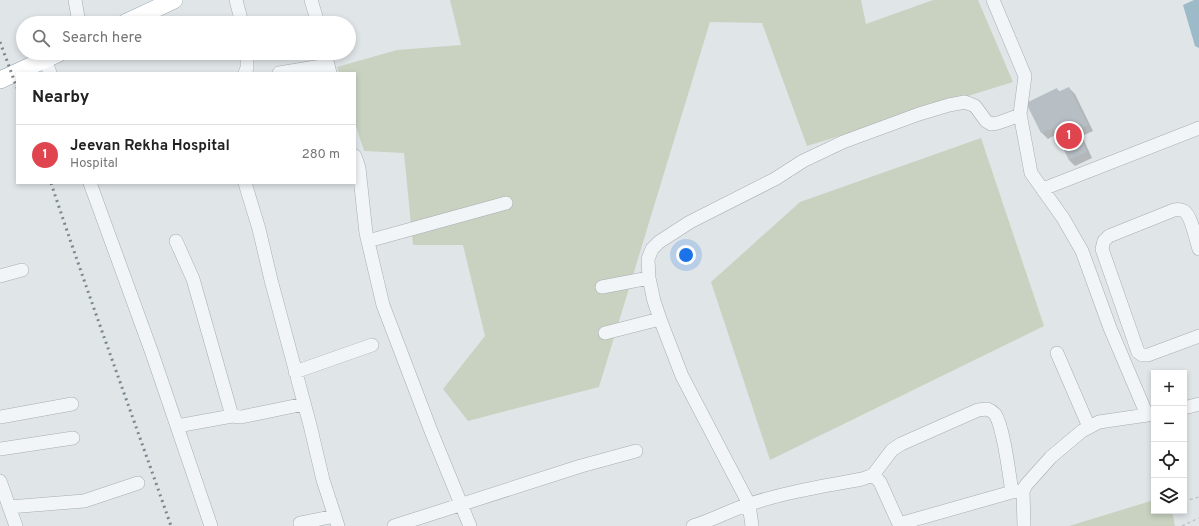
<!DOCTYPE html>
<html lang="en">
<head>
<meta charset="utf-8">
<style>
	:root { --surface:#fff; --page:#f2f2f2; --text:#222; --muted:#767676; --line:#e0e0e0; --accent:#c84a78 }
	body { margin:0; font-family:Overpass,sans-serif; background:var(--page); color:var(--text) }
	.controls { position:absolute; right:12px; bottom:12px; display:grid; overflow:hidden; border-radius:0px; box-shadow:0 2px 6px #0003 }
	.controls button { width:36px; height:36px; display:grid; place-items:center; padding:0; border:0; border-bottom:1px solid var(--line); background:var(--surface); color:var(--text); font:20px sans-serif }
	.you { position:absolute; left:686px; top:255px; width:14px; height:14px; margin:-10px; border:3px solid #fff; border-radius:50%; background:#1a73e8; box-shadow:0 0 0 6px #1a73e833 }
	.badge { display:grid; place-items:center; width:26px; height:26px; border-radius:50%; background:var(--accent); color:#fff; font-size:13px; font-weight:700 }
	.pin { position:absolute; translate:-50% -50%; border:2px solid #fff; box-shadow:0 1px 4px #0006 }
	.list { margin:0; padding:0; list-style:none }
	h2 { display:flex; justify-content:space-between; align-items:center; height:52px; margin:0; padding:0 16px; font-size:17px }
	h2 small { font-size:13px; font-weight:400; color:var(--muted) }
	.list li { display:grid; grid-template-columns:26px 1fr auto; gap:12px; align-items:center; box-sizing:border-box; height:60px; padding:0 16px; border-top:1px solid var(--line) }
	.list b { display:block; font-size:15px; white-space:nowrap }
	.list p { margin:0; font-size:13px; white-space:nowrap; color:var(--muted) }
	.list em { font-size:13px; font-style:normal; color:var(--muted) }
	.icon { flex:none; width:22px; height:22px; fill:none; stroke:currentColor; stroke-width:2; stroke-linecap:round; stroke-linejoin:round }
	.map { position:relative; flex:none; width:1199px; height:526px; overflow:hidden }
	.search { position:absolute; background:var(--surface); box-shadow:0 2px 6px #0003; left:16px; top:16px; width:340px; height:44px; display:flex; align-items:center; gap:10px; box-sizing:border-box; padding:0 14px; border-radius:22px; color:var(--muted); font-size:15px }
	.panel { position:absolute; background:var(--surface); box-shadow:0 2px 6px #0003; left:16px; top:72px; width:340px; height:112px; border-radius:0px }
	.map>svg:first-child { display:block }
	.green { fill:#c9d2c1 }
	.water { fill:#9cbac7 }
	.shadow { fill:#0003 }
	.building { fill:#b7bfc5 }
	.lines { fill:none; stroke-linecap:round; stroke-linejoin:round }
	.minor-casing { stroke:#a5adb2; stroke-width:14 }
	.major-casing { stroke:#a0acb3; stroke-width:18 }
	.path { stroke:#bec3c7; stroke-width:1.5; stroke-dasharray:3 3; stroke-linecap:butt }
	.minor { stroke:#f2f5f7; stroke-width:13 }
	.major { stroke:#fff; stroke-width:17 }
	.rail { stroke:#7a8891; stroke-width:3; stroke-dasharray:2 4; stroke-linecap:butt }
</style>
</head>
<body>
<div class="map">
<svg width="1199" height="526" viewBox="0 0 1199 526">
	<rect width="100%" height="100%" fill="#e0e5e8"/>
	<path class="green" d="M450 0H861L866 24 933 0H978L1013 82 807 146 762 23 710 22 599 387 468 421 443 389 485 336 463 245H413L404 153 364 151 355 123V73H339L337 67 397 50 461 45Z
		M981 138 1044 326 770 460 711 282 800 202Z
		M1154 500V511H1172L1175 526H1069Z"/>
	<path class="water" d="M1194 0H1199V48L1195 46 1183 5Z"/>
	<path class="shadow" d="M1069 88 1075 94 1093 131 1082 136 1092 158 1075 166 1069 160 1057 134 1048 139 1042 133 1028 103 1057 89 1060 92Z"/>
	<path class="building" d="M1069 87 1088 125 1077 130 1087 152 1069 160 1053 128 1041 133 1026 103 1057 88 1058 92Z"/>
	<g class="lines">
		<g class="minor-casing">
			<path id="minor" d="M75 0 79 23
				M236 0 242 23
				M311 0 318 23
				M993 0 1025 76 1020 114 1031 173 1063 218 1082 251 1110 328 1147 415
				M325 53 330 73
				M45 59 50 73
				M245 73 247 68V53
				M279 73 328 65
				M355 156 359 168 366 233 383 305 431 431 470 526
				M90 183 152 353 211 526
				M245 183 259 229 271 280 310 425 323 480 338 526
				M1043 189 1199 128
				M176 241 193 279 232 416
				M368 241 506 203
				M1199 249C1196 240 1191 215 1184 211 1181 209 1178 209 1174 210L1109 236 1104 241 1102 249 1138 352 1142 355H1148L1199 336
				M0 276 22 270
				M602 287 649 278
				M605 333 660 319
				M1057 353 1089 427
				M295 372 372 345
				M1184 408 1199 404
				M0 417 72 404
				M177 426 232 416 241 417 304 404
				M0 449 73 438
				M873 475 880 482 899 524
				M0 481 16 526
				M9 507 84 501 138 483
				M300 523 335 516
				M394 526 581 466 636 451
				M693 526C713 520 730 510 750 504 786 492 824 486 862 479L873 475 892 450 901 444 978 410 987 409C990 410 993 412 995 414 1004 428 1009 474 1012 492
				M752 526 749 504 682 376 660 319 654 301 649 278 648 259 652 249 659 242 690 222 775 179 803 161 843 142 919 114 949 105 965 102 975 106 986 121 991 124 998 123 1020 115
				M899 526V524L1012 492 1020 491
				M1024 526 1023 491 1026 485 1051 457 1082 431 1099 422 1154 414"/>
		</g>
		<g class="major-casing">
			<path id="major" d="M125 23 174 0
				M0 80 59 53"/>
		</g>
		<path class="path" d="M1184 501 1199 497
			M1182 526 1199 518"/>
		<use href="#minor" class="minor"/>
		<use href="#major" class="major"/>
		<path class="rail" d="M0 42 17 88
			M51 183C89 298 131 411 171 526"/>
	</g>
</svg>
<div class="controls">
<button>+</button>
<button>−</button>
<button><svg class="icon" aria-label="locate" viewBox="0 0 24 24"><circle cx="12" cy="12" r="6"/><path d="M12 2v4M12 18v4M2 12h4M18 12h4"/></svg></button>
<button><svg class="icon" aria-label="layers" viewBox="0 0 24 24"><path d="M12 4l9 5-9 5-9-5zM3 14l9 5 9-5"/></svg></button>
</div>
<div class="you"></div>
<div class="pin badge" style="left:1069px;top:136px;background:#e0444e">1</div>
<div class="search"><svg class="icon" aria-label="search" viewBox="0 0 24 24"><circle cx="10" cy="10" r="6"/><path d="M15 15l6 6"/></svg>Search here</div>
<section class="panel">
<h2>Nearby<small></small></h2>
<ul class="list">
<li><span class="badge" style="background:#e0444e">1</span><div><b>Jeevan Rekha Hospital</b><p>Hospital</p></div><em>280 m</em></li>
</ul>
</section>
</div>
</body>
</html>
